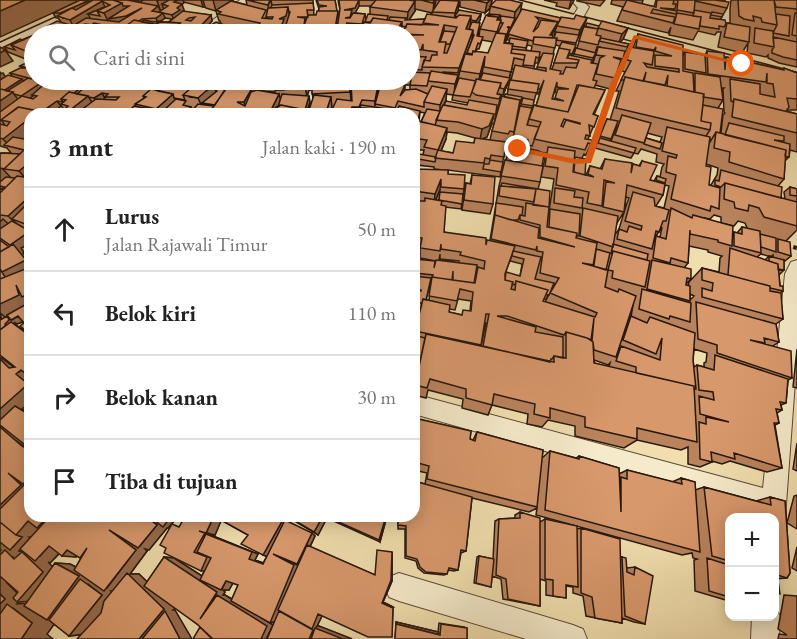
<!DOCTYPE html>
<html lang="id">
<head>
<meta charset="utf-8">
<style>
	:root { --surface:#fff; --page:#f6f6f6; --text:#222; --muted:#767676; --line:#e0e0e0 }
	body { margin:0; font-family:"EB Garamond",serif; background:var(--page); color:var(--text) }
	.controls { position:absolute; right:18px; bottom:18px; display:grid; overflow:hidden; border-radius:12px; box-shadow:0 3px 15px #0003 }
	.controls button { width:54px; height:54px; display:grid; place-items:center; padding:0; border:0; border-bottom:2px solid var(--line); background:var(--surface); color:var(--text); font:30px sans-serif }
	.stop { position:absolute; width:18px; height:18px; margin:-14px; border:4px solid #ea580c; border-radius:50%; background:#fff }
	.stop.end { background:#ea580c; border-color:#fff; box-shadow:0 2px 6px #0008 }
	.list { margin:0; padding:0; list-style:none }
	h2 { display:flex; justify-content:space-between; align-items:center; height:78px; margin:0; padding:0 24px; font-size:26px }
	h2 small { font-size:20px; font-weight:400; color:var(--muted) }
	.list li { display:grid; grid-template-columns:39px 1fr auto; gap:18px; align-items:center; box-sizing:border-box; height:84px; padding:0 24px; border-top:2px solid var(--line) }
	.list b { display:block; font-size:22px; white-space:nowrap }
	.list p { margin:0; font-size:20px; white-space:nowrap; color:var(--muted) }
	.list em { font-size:20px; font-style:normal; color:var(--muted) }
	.icon { flex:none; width:33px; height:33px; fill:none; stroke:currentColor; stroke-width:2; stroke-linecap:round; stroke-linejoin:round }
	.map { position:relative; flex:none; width:797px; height:639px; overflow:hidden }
	.search { position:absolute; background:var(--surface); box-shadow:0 3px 15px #0003; left:24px; top:24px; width:396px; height:66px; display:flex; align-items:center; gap:15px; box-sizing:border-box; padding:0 21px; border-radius:33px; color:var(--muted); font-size:22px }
	.panel { position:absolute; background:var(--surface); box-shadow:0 3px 15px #0003; left:24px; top:108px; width:396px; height:414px; border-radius:18px }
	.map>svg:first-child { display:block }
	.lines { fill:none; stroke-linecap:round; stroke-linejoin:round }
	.street-casing { stroke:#594934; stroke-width:2 }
	.secondary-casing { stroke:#27170c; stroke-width:3 }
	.primary-casing { stroke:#27170c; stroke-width:3 }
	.path-far2 { stroke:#27170c; stroke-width:2; stroke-dasharray:3 1.5; stroke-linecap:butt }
	.path-far1 { stroke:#27170c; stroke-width:3; stroke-dasharray:4 2; stroke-linecap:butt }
	.path { stroke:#27170c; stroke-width:4; stroke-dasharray:4.5 3; stroke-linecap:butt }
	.street { fill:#f5eaca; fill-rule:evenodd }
	.secondary { fill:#f5eaca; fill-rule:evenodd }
	.primary { fill:#f0deae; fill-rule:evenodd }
	.wall { fill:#b9835d; stroke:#27170c; stroke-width:1.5; fill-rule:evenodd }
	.shaded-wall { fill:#966a4c; stroke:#27170c; stroke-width:1.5 }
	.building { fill:#d7986c; stroke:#27170c; stroke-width:1.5; fill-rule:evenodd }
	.route { fill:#ea580c }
</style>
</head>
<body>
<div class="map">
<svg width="797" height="639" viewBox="0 0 797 639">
	<rect width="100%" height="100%" fill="#f0deae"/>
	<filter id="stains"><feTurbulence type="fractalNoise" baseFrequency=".00333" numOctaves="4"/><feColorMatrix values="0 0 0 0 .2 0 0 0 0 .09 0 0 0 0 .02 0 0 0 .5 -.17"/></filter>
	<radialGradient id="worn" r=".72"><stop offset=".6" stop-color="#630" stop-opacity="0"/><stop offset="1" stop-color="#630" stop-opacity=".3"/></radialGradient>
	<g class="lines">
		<g class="street-casing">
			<path id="street" d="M240 0H252L222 23 238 29V33L225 34 226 32 210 26V22Z
				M310 0H320L321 18 309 34H299L311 18Z
				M571 0H582L589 7 580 23 570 21 578 8Z
				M725 0H735L732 29 726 32 720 29Z
				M745 35 765 40 759 43 750 42 748 65 742 69 736 65 739 38Z
				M310 80H322L314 114H300Z
				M797 260V354L785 518 781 527 774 530V518H759L760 512 414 414V394L763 488 785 274 791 262Z
				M30 397V422L8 442 0 445V419L22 400Z
				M399 573 573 625 583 629 587 639H526L399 601 389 597 385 587 389 577Z
				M774 606 780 616 779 639H751L752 616H774Z"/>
		</g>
		<g class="secondary-casing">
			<path id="secondary" d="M94 0H113L44 34H34V39L0 54V43Z"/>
		</g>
		<g class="primary-casing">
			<path id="primary" d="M490 0H517L797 73V85L492 3Z"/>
		</g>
		<path class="path-far2" d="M606 106 629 48"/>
		<path class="path-far1" d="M518 149 533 153
			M581 162 588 161 590 148 607 105"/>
		<path class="path" d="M786 245 797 248"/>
		<use href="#street" class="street"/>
		<use href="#secondary" class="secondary"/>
		<use href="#primary" class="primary"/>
	</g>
	<path class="wall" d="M92 0H233L232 1 247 5 246 0H313L314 15H316L319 9 316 0H335L338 19 340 10 338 0H492L491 6 520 12 561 18 574 19 587 18 583 28 577 40 571 56H573L576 48H577L584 26H599L628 28 623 39 620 42 629 44 623 59 619 70H618L610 89 595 85 594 88 605 90 594 115 598 116 588 139 591 144 586 155 584 154 582 158 585 175H586L590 166 600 169 605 159 631 168 633 164 639 166 642 161 650 180 654 181 657 176 660 177 662 167 664 164 656 162 657 154 641 149 638 154 634 153 631 158 595 148 607 119 610 120 619 91H616L625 72 622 71 625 58 630 47 633 48 638 34 683 55 685 52 705 55 707 51 724 59 726 57 782 69 784 68 797 73V109L796 110H787L786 111 797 114V152L790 150 789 157 785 161 784 179 778 186 781 198 785 199 784 192 790 187 797 189V230L786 241 791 256 785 261 784 260V270L779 275 780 286 783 291 780 293 783 319 776 324 779 342 773 346 792 378 788 380 786 403 781 405 782 410 777 413 779 423 775 425 782 468 767 472 730 461 722 464 712 461V462L700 467 688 464V447L681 450 637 440 624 448 575 436V426L548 420 542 427 527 424 528 414 492 405 488 415 462 408 463 399 428 390 426 398 414 395V335L415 336 421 308 416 307 414 331V259L434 268 436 261 420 258V248L416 247 414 253V114H309V110L313 99 312 90H309L307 96 310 102 307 114H67L62 107 61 106 55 111V112L30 114V261L24 253H23L24 323 23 322 17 324 14 322 16 325 30 335V402L22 409 30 516 175 520 168 528H167L149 550 145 549 147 551 130 574H139L147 582 164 557 174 558 202 576 204 571 180 527 182 522 179 520 290 519 288 522 315 536 310 547 375 575 392 554V581L383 602 393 607 322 616 317 626 316 627 319 626 352 639H267L273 626 266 639 201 627 175 608 173 610H175L80 635 69 636 54 624 47 634 0 639 1 359 13 367H15L0 355V153H11L7 148 0 146V72L5 77 12 76 10 73 22 68 20 66 31 61 8 52 4 47 34 35V80H282L280 85H283L285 80H315L314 86 349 81V80H379L376 99 382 83V80H410V34H402L403 32H402L401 34H362V29H360V34H242L246 30 224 25 227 26 229 32 224 34 211 31 209 26 221 24 220 21H219L216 11 206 8 205 7H203L184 2 181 4 184 10 181 12 211 15 212 21 200 34H36L45 30 44 28 61 22 58 18H56L53 13 88 1 89 3 92 1ZM459 2H460V7L485 13 490 8 489 14 480 29 479 36H478V23L480 20 481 14 458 12ZM359 6H371L370 7V14L366 19 365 14 355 13ZM415 9 432 13 431 14 425 19 409 20 415 11ZM165 18 172 19 169 22H162L161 21ZM556 27 554 38H552V35ZM509 32H510L507 40H510L509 43H505ZM482 40 493 42 488 53 476 52 477 49H479ZM527 45 532 46 531 51 526 50ZM555 45 560 46 552 69H550ZM597 47H601H598L593 63H592ZM539 57H541L537 69H534L535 63H538ZM483 67 482 75 479 80ZM512 69H514L511 80H510L507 95 504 97 492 131 490 140 483 139 487 137 492 124H494L501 95 499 94 503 95 508 83ZM405 85H410V90H405ZM260 87 261 91 275 92 276 94 258 91ZM542 87 536 106 534 105 527 125 536 94H538ZM556 88 555 92 557 93 555 99H552ZM722 88H724L723 89 724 112 725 113 723 115 721 133H720L718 108 723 100ZM350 89H352V101H351ZM575 90 576 91 568 112ZM446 94 453 95 452 100 468 103 467 105H444L446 100ZM520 102H522L515 126 518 109ZM420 112 425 113 421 122 419 121ZM616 126H617L611 141H610ZM447 132 457 133 475 138 474 143 453 153 441 151 446 139ZM647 133 662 137 660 142 646 138ZM512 141V143L526 146 525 150 529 151V153L505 160 499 186 490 240 486 245 444 232 445 207 461 209 464 189 448 174V170L500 177 506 144 507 142 512 143ZM419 150H424L423 155 418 159 417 165 434 167V169L443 170H416L418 152ZM540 152 546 153 541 177 554 179 549 211 538 189 540 182ZM706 164 718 168 717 175 711 185H709ZM665 185 669 186 664 208 656 206 663 195ZM440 189 439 200H436ZM626 197 629 198 627 203 619 229 614 236 617 222V223L624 212ZM714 215 721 217V223L734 226 738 221 745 223 747 228 742 227 737 233 734 232 733 233 704 218 710 219ZM662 227 660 237 656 236 654 239ZM689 246 708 250V252L722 256 720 258 719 272 702 268 689 282 688 286 686 285V284L691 279 684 268 688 263ZM440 254V259L459 261V263L439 260ZM761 254 771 257 773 255V257L769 256 765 260 757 257ZM512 255 510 261 522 264 520 276 505 274ZM431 280H432L429 300H426ZM552 287H553L545 302 543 301 544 299H546ZM690 294 694 296 690 300ZM458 299 471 301 470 311 462 315 449 312V309L455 310ZM633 305 631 317 628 320ZM485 323H486L481 346ZM694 349 707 353 706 362 704 363V367L697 365 694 367 693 360ZM594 360 608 365 610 363 609 367 594 363ZM221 520 248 535 263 555 267 556 263 563 255 560 258 554 213 536 208 533 215 535ZM59 554 76 557 77 556 81 558 76 567 70 564 55 563 52 567 48 562 50 563ZM7 583H9L18 592 17 593ZM233 583 238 585 232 599 225 595H223L225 592 223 590H229ZM28 601 26 604H17L19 602ZM266 620 274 622 273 625Z
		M544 0H574L569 9 556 6 557 3Z
		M577 0H605L600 6 577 1Z
		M612 0H643L642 4 654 7 656 0H725L727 8 720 20 726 24 727 23H730V9L731 0H797V67L779 63 768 58V55L766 57 747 53 748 43 742 53 718 47 721 32H717L715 35 698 31 693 40 669 35 671 27 668 33 617 21 623 7 611 4Z
		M472 175 493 204 490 214 462 210 466 183 470 184Z
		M797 349V388L793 387Z
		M414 418 471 431 470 439 473 440 477 432 543 450 542 458 550 451 576 458 579 456 619 468V474L627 470 672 482 681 478 695 482V490L704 487 756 501 770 497 785 501 790 573 787 578 774 579V518H729V601L695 591 694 560 697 559 693 558 692 553 682 555 536 515 537 508 529 512 472 498 466 551 461 553 458 570 454 571 448 570 447 574 444 575 424 573 418 568 416 561 405 558V529H398V521H389L388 516H414V481L425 484 427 473 414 470Z
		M797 443V471L793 469Z
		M797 495V529L787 523 794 496Z
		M520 512 540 522 545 519 577 529 581 528 621 557H622L627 568 635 567 645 624 634 622 622 618V623L586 616 583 596 573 593V587L566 586V598L546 595V581L540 579V606L503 599 501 579 492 576 491 587 474 583 477 557 479 556 493 559 495 521 499 519 515 518V515Z
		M286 516H387L380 542 327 518 318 535Z
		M797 547V571L792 568Z
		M784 595 797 596V639H778L779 634 787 635 778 629Z
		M396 622 438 632 439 623 464 627 467 628V639H395Z"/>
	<path class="shaded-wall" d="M25 0H76L77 2 0 37V11Z
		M159 0H183L184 3 176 8 162 4 164 10 161 12 157 1Z
		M201 0H203L205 7H203Z
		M213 0H233L216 11Z
		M271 0 273 10 269 11 268 5Z
		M359 0V6L355 13 346 23 344 10Z
		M434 0H436L435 5 433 13Z
		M490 0H492L490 8 485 13 487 3Z
		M571 0H574L569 9Z
		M88 1 90 6 63 18 60 13Z
		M102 1 107 11 122 3 129 6 142 8 129 22 109 23 104 13 97 11 88 14 91 20 76 31 70 20Z
		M415 1V11L407 23 408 12Z
		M459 1 458 12 455 16 454 23 455 13Z
		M522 3 520 14 514 22 510 32H509L502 53 506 33 514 21 515 12Z
		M182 4 184 10 174 20 172 15 177 8Z
		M158 6 161 12 154 16 152 11Z
		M288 7 290 18 285 34H281L279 19Z
		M338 11 339 22 337 29V33L335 29Z
		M163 13 165 18 158 23 156 18Z
		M481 14 480 20 476 26V21Z
		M211 15 212 21 200 34H195L194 33Z
		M471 16 470 27 465 39 466 29Z
		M587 18 583 28 577 40 580 30Z
		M402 22 401 34H395Z
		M558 22 556 28 548 40 550 35Z
		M94 23 97 28 100 26 103 34H78Z
		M180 23 184 33 185 32 186 34H168L167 32Z
		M444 25V36L438 53 440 38Z
		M227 26 229 32 222 34 221 30Z
		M628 28 623 39 618 45 622 34Z
		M473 30 472 40 459 74 454 95 455 84 459 68Z
		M34 49V61L28 52Z
		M5 50 13 61 0 67V53Z
		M485 56 483 67 478 85 480 74Z
		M514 58 508 83 503 95 504 89 509 79Z
		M3 73 7 79 0 82V74Z
		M22 79 26 85 13 93 21 103 0 115V93Z
		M90 80H92L95 84 83 93 80 87 79 83Z
		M106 80H126L114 83 117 88 113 91Z
		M167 80 169 85 146 97Z
		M187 80H201L191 90Z
		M255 80H263H258L260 87 257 93 254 82Z
		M275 80H282L277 90H276Z
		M307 80 309 90 307 97 305 86Z
		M379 80V84L375 106V101Z
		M211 81 214 86 218 97 202 103 204 108 203 109 198 98 190 97Z
		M42 82 46 88 32 95 33 96 26 101 21 96Z
		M254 85 257 96 247 112 244 102Z
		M447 89 446 100 440 114V105Z
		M102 93 105 98 98 104 94 98Z
		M173 94 178 105 159 114 156 109Z
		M279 94 282 105 277 114H269Z
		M88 96 95 107 86 114H72L70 110Z
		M309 96 310 102 306 114 305 110Z
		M331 97 332 108 330 114H326V112Z
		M57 101 61 106 55 111 57 114H47V108Z
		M191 107 193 112 192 114 186 112Z
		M494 114 491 125 487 137 480 140 482 129Z
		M30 118V127L25 126 29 131 27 130 30 136 10 146 3 139Z
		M447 128 446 139 438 158V150Z
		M30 162V179H26L19 171Z
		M2 168 12 179 0 186V169Z
		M441 179 440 189 434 204 435 194Z
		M30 196V216L12 219 19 226 8 216Z
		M3 219 14 229 0 238V222Z
		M30 231V249L23 253 30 262V274L0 287 2 272 21 255 10 245Z
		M417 237 416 247 414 253V244Z
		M16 285 30 293V304L7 316 12 320 18 316 25 321 17 324 14 322 16 325 30 335V336L0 347 5 317 0 313 3 325 0 327V304Z
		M0 357 11 365 19 372 21 370 30 375V402L22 409 30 413V415L0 423Z
		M0 425 30 438V450L0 430Z
		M8 473 23 477 26 480 30 477V495L6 518H2L4 520 9 521 20 530 28 521 41 523 48 516H65L52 531 40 529 32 537H29L30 538 19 551H18L38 553 40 556 49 546 64 548 50 563 48 562 59 573 34 601 19 602 17 604 33 603 50 616 79 576 55 563 70 564 93 576 91 579H94L107 588 136 550 109 530 121 532 140 546 157 525 145 516H152L164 525 170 518 167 516H169L175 520 168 528H167L149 550 145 549 147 551 130 574H139L175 608 173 610H175L192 639H180L168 617 149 639H139L164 609 129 576 117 591H111L116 595 85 634 69 636 102 595 88 584 63 619 55 620H57L47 634 53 639H24L22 638 32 623 13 608 0 622V604L5 599 0 594V577H18L13 583H7L21 597 43 572 30 560 14 559 13 557 0 571V551L1 550 0 549V538L13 547 22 537 16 535 17 533 5 523 0 528V505L21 485Z
		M88 516H97L94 521Z
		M214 516 222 519 215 535 206 533Z
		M285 516 290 519 269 557 263 555Z
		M323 516H328H325L327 518 318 535 314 532Z
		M386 516H387L380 542 379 540Z
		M199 531 208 533 213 536 258 554 255 560 269 565 216 559 210 571H201L194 552Z
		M312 533 315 536 301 565 297 564Z
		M67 550 82 551 76 557 62 556Z
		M392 552V581L383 602 393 607 392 637 382 603Z
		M273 554 278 555 299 566 318 614 324 612 317 626 316 627 319 626 352 639H309L276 621 270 623Z
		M164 557 174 558 222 589 226 581H234L229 590H223L225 592 223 595H225L273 625 266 639H261L200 619Z
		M396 622 438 632 440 635 396 624Z"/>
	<path class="building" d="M0 0H25L0 11Z
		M80 0 88 1 60 13H53Z
		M93 0H113L122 3 104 13 97 11 110 5 102 1 70 20 57 16 72 8 76 10Z
		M113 0H127L158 6 152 11 163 13 156 18 142 19 139 21 134 20 123 28 110 34 103 33 107 30 101 29 100 27 103 25 94 23 91 25 85 24 79 27 69 33 70 34H63L62 33 50 28 48 29 44 28 57 21 73 26 86 18 119 22 142 8 126 16 108 19 129 6H123L122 3Z
		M130 0H143L141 2Z
		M169 0H178L174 2 182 4 177 8 180 10 172 15 159 12 168 6 162 4Z
		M247 0H270L268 5Z
		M317 0H335L337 11H319V7L327 6 319 5Z
		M339 0H374H359L355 8 344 10H352L350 17 345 18H350L353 13 365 14 362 24 346 23 359 26V34H345L344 32 339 31V29H337L340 9Z
		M376 0H409L415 1 408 12 370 7Z
		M421 0H434L433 3Z
		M440 0 459 1 455 13 432 12Z
		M474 0H490L487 3Z
		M496 0H510L522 3 515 12 490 6Z
		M627 0 656 7 657 0H674L673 4H676L675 9 660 8 677 11 676 14 653 9 651 13 675 17 673 23 622 10Z
		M678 0H715L729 2 727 8 695 1 694 13 677 10Z
		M738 0H774L777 25 762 22 761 18 753 16 754 21 744 19 739 16Z
		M774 0H797V9L776 7Z
		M231 1 266 10 262 18 272 19 273 17H266L268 8 288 7 286 16 279 19H284L280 30 256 32 260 23 218 14 221 12 216 10Z
		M313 3 314 10H307L308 17H297L305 18 304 25H296L301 26 300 33 283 34 290 12H289L288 7 271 8 272 5Z
		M104 7H105L97 11 100 16 88 14Z
		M522 9 561 18 559 22 536 17 539 20 533 32 538 27 541 20 558 22 550 35H553L552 38 534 37 533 41 508 34Z
		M459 10 481 14 476 21 471 20V16L459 15 457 17 455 16Z
		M694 10 711 13 710 18 725 20 726 24 724 27 719 26V29L700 26 701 17 693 16Z
		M183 11 211 15 194 33 185 32 182 34H175L183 27H181L180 23 169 22ZM195 17 191 21 186 20 189 18Z
		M317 11H338L335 29 344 32V34L318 33 319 28H303L308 15H316Z
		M712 12 723 14 722 17 711 15Z
		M677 13 701 17 699 29 674 24Z
		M795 13H797V36L792 35Z
		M368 14 388 16 387 20 373 18 371 22H365Z
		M427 14 456 18 459 15 471 16 466 29 473 30 459 68 422 67 424 60 430 61 432 55H437V52L423 50V44L421 50 410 49V35H424L402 34 407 24 439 25 423 23ZM444 25 457 27 447 53H444L446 42H439Z
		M488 14 500 15 498 20V17L488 16Z
		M776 14 790 16 789 36 773 33 777 25Z
		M486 15 498 17 497 20H501L497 32 480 29Z
		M576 15 587 18 580 30 557 26 561 17 574 19Z
		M501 16 515 18 511 27H507L509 28 506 38V34L498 33 503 23H501V20H500Z
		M390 17 406 18 405 20 425 19 422 25 407 24 406 27 402 26V22L389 20Z
		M373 18 402 22 395 34 361 31 364 22 370 23Z
		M134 20 154 24 143 32 123 28Z
		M144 20 153 22 161 21 154 25V24L142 22Z
		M602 21 628 28 622 34 598 28Z
		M160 22 180 23 167 32 179 34H142L143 33 150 34 145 32Z
		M216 22 227 26 221 30 209 26Z
		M472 22 480 23 477 36 483 37 480 44 478 43 475 52 473 51 472 54 467 53 474 35H473V30L469 29Z
		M587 23 599 26 598 29 585 27Z
		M727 23 750 27 749 42 724 37Z
		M85 24 100 26 85 34H75L69 33Z
		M584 26 598 29 596 35 601 36 598 45 579 41Z
		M50 28 62 33 59 34H36Z
		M123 28 125 32 121 34H113Z
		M248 28 257 29 256 32 257 34H242Z
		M755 28 773 31 774 47 754 43Z
		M444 31 455 32 450 44H446V42H440Z
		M556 32 579 35 576 43 556 40 557 38H554Z
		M496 33 506 34 504 43 513 44 511 53 525 55 524 60 514 58 511 72 484 67 485 56 480 74 460 71 465 54 472 55 473 51 488 53Z
		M638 34 683 45V71L693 73 694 92 667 86 668 75 665 85 644 81 646 72 643 81 625 77 624 80H621L631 61 627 60 630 47 654 51 652 65 644 63 647 67 679 72V69L655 66V55L672 56 655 51 656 47 654 50 636 47Z
		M34 35V49L28 52 11 45Z
		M534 37 557 38 555 48 533 44Z
		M773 37 797 42V60L783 57 772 53V50L774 47Z
		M510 38 528 41 526 48 512 46 513 44 509 43Z
		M601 38 629 44 627 47 599 41Z
		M20 39 23 40 11 45 15 50 4 47Z
		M562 42 576 45 572 54 569 53 570 50 559 48Z
		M0 47 5 50 0 53Z
		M598 47 625 51 623 59 613 57 621 60 615 78 596 74 600 58 604 56 596 55Z
		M559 48 570 50 567 58 579 60 578 63H554Z
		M576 48 596 53 593 58 574 54Z
		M512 49 540 52 539 58 536 57 534 66 523 65 525 55 511 53Z
		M707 51 724 53 725 70 726 57 784 70V68L797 73V99L787 98 789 107 786 111 793 113 734 99 733 102 731 101 730 79 760 84V94L775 97 773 84 767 83V73L766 82 708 74Z
		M685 52 705 55 706 73 685 69Z
		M543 53 554 54 550 69 561 71 560 74H563L566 67 576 68 579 60 567 58 569 55 592 60 591 63 598 64 593 80 597 81 594 88 577 85 568 112 536 106 544 80 540 89H538L539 84 511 80 515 65 546 71V68L537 67ZM557 82V87L569 89H558L555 98 564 101 552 99Z
		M410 56 426 57 422 67V70L410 69Z
		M32 60 34 61V80H46L44 81 36 80 42 82 21 96 14 94 13 92 7 91 28 78 32 79 10 73 20 68H28L20 66Z
		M431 71 458 75 455 84 428 81Z
		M410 72 430 73 427 86 410 85 411 80H401H410Z
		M443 72 459 73 458 79V75L443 73Z
		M483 73 510 78 504 89 500 88 501 83 480 80Z
		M695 73 720 77 723 100 703 97 704 94 695 92Z
		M8 75 22 79 5 90 0 89V80Z
		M625 77 704 94 701 121 711 123 710 130 616 108Z
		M459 78 476 81 470 97 453 95Z
		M476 79 501 83 497 94 501 95 499 99 476 95 472 92Z
		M49 80H90L87 81 79 83 84 84 80 87 61 82 56 85 78 90 74 93 69 92 61 99 63 102 57 101 47 108 54 109 47 114H40L38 111 19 107 1 120 5 125 0 124V112L22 96 33 99 37 96 32 95Z
		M118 80H167L155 90 151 89 143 96 144 98 135 104 136 106H134L126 114H102L105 112 113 111 104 109 98 114H76L96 99 116 100 119 97H105L108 94 102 93 94 98 89 97 88 96 77 94 91 82 121 85 114 83Z
		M195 80H224L223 81 224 84 220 89 226 88 215 105 202 103 217 91 214 86 208 84 211 81 206 84 198 82 183 95 185 100 174 98 173 94 158 91 170 81 190 85Z
		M224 80H243L241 83 254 85 244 102H237L245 106 251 92 257 90 279 94 269 114H208L231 82 223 81Z
		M245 80H255L254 82Z
		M258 80H275L274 81Z
		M285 80H307L305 86 283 85Z
		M321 80H342V81H349L350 92 312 94V87L321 83Z
		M365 80H379L375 101 362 100 359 107H352L349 114 340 113 344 114H330L337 99 352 101 351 84H365Z
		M510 80 539 84 537 93 508 89Z
		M198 82 214 86 206 91 198 98 183 95Z
		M381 83 405 85 400 96 405 90 416 89 428 94 424 102V107L398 101 395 108 375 104Z
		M277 85H283L284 90H275Z
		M579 85 605 90 593 114 598 116 594 127 589 125 590 136 586 135 585 139 592 140 591 144 588 143 585 150 534 139 541 122 529 119 534 105 568 112ZM564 119 580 123V124L566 120 563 127 561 126Z
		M432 86 447 89 440 105 424 102Z
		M0 89 13 92 0 101Z
		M151 89 173 94 156 109 135 104 146 97 143 96Z
		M69 92 88 96 70 110 65 109 68 106 61 104 66 100 61 99Z
		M282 94 309 96 305 110 281 105 278 107Z
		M505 94 522 97 520 104V100L504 97Z
		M314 95 331 97 326 112 309 110Z
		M502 96 520 100 514 132 510 131 508 134 492 131Z
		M523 98 534 100 533 106 521 104Z
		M176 99 186 101 183 105 191 107 186 112 190 113 198 104 214 106 208 114H176L163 111Z
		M734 99 797 114V133L732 117Z
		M469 100 497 105 495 119 493 118 494 114 444 105 446 101 467 105Z
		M281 105 301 109 299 114H270L276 107Z
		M361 105 394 110 392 114H375V109L360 108Z
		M443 105 494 114 489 126 482 129 458 122 436 120Z
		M703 105 723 109 720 133 716 132 710 142V137L706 136 710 130 711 123 701 121Z
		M134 106 176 114H126Z
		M399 106 420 111 418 121 415 120 414 123V114H395Z
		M520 106 532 108 527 125 539 127 532 146 527 145 528 140 513 138Z
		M18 107 38 111 34 114H30V118L3 139 0 138V124L7 126 10 122 1 120Z
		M352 107 375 109 373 114H349Z
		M427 109 440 111 435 125 421 122Z
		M53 111 65 114H50Z
		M622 115 651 123 644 143 615 135Z
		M607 119 618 121 611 139 600 136Z
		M415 120 447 128 438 150 424 147 427 140 420 139 418 142 414 141V123Z
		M729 123 784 136V141L774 140 790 144 789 157 785 156 786 150 725 135Z
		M667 127 710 137 706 166 711 167 709 185 720 188 719 209 711 206 710 211 671 199 676 175 666 172 668 156 676 158 677 155 662 151Z
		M716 132 786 150 784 179 729 162 730 152 714 148Z
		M30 134V162L19 171 4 169 24 150 4 145 13 137 24 139Z
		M475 138 506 142 504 157 491 155 490 159 485 158 484 163 435 158 438 150 453 153 456 141 474 143Z
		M600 138 636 148 634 153 598 143Z
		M646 138 662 143 660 149 644 144Z
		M548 147 575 151 573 172 594 177 588 174 590 166 602 169 605 159 632 163 631 173 633 164 640 166 642 161 657 165 650 180 665 184 663 195 627 185 624 212 603 207 606 182 615 183 604 180 602 206 587 203 589 192 556 185 558 168 545 166Z
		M414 148H418L415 172H414Z
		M530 149 539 151 544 155 542 166 506 160 509 150 529 153Z
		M2 153 20 154 4 169H5L0 168V154Z
		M419 154 436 157 435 162 418 159Z
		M575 157 586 159 585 175 574 172Z
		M490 160 503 162 501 172 483 169 484 164H489Z
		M505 160 543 166 540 182 501 176Z
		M416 169 448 170V174L465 175 464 189 441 187V179L435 194 414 191V178Z
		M721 170 782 187 781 198 725 183 721 187 715 185V180L719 181Z
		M30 172V178L25 177Z
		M472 175 495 177 493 204 464 200 466 183 471 184Z
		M17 176 30 178V196L8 216 0 215V193Z
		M657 176 666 179 665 183 656 180Z
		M6 177 15 178 0 193V188L2 189 4 187 0 186V182Z
		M502 183 550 191 549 207 533 205 536 189 501 186Z
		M725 183 797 202V226L764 217 759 208 749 205 748 211 735 208 734 202 724 199Z
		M500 186 536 189 534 202 499 196Z
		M790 187 797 189V196L790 195Z
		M555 188 575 191 574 197 583 198 582 208 554 203Z
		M440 192 463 194 462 204 439 200Z
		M633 192 654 198 655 206 669 210 666 221H663L659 232 656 231 652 249 617 239 619 229 627 232 629 226 641 230 642 226 625 221Z
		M425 198 442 201 441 205 446 206 444 232 486 238V245L487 240 515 246 505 274V280L513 282 511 289 515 290 516 281 548 290 543 301 595 317 597 313 550 293 559 278 540 273 543 252 537 251V246L536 250 491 239 495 215 539 228 538 238 575 247 540 237V225L520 220V215L525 216 526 203 549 207 547 227 577 233 576 238 597 243 594 265 582 263 608 270 605 287 618 292 619 289 636 296 616 357 594 350 593 342 592 341 594 318 591 340 587 338 566 332 564 335 507 316H497L536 327 535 332 563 337V358L554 356 552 359H551L550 362 483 346 489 314H486L481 345 415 331 423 299 450 305 449 312 462 315 463 310 471 311 473 292 460 289 457 301 429 296 432 277 475 283 478 267 484 269 485 261 460 255 461 252 441 249V244L440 251 420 248 422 238 417 237 414 244V201H425Z
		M30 201V226L12 219Z
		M496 203 523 207 522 215H520L518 220H511L495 215Z
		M583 208 618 216 613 247 580 236Z
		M671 208 692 218 693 215 733 226 732 246 718 242V240L690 234V230L688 263 671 258 670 263 653 258 656 236 666 239Z
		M550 209 580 214 579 236H577V233L549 227Z
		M12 221 26 229H30V231L10 245 0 238V229Z
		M742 227 760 231 761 253 734 246V232L742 234Z
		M760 234 776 238V252L761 247Z
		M778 239 790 242 791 256 778 252Z
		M0 240 9 247 0 252Z
		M13 244 26 260 2 272 0 269V252Z
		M30 244V261L21 248Z
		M613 244 648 254 647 260 613 251 611 254Z
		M730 248 778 264 780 286H783V291L770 288V286L728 275Z
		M596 249 610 253 606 270 593 266Z
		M513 251 541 257 535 279 554 283 549 295 546 294 548 290 516 281 515 285 512 284 513 282 505 280 506 272 520 276 524 259 512 256Z
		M613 251 650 261 645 287 612 278 613 271 608 270Z
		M769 256 784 260V270L778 269V264L769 261Z
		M414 259 435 261 434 268 436 260 477 265 474 283 453 280V271L452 280 432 277 433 275 414 273Z
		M652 260 691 269V279L687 278 686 285 690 286V301L647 289Z
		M30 267V293L22 297 16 285 19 295 0 304V279Z
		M702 268 770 286V291L781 293 783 319 702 297V288L712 291 713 283 702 280Z
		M0 269 5 277 0 279Z
		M414 276 431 278 426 300 423 299 422 303H416V302L414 301V290L421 291V290L414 289Z
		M642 289 691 303 690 322 670 316 669 319 639 309Z
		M414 301 416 302 414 330Z
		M30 302V334L20 326 24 323 18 316 11 320 7 315Z
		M696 302 776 324 779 342 764 338 765 343 750 340 791 351 792 378 717 353V345L698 339Z
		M7 316 9 320 5 324 6 325 0 330V320Z
		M631 316 647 323 650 317 695 333 693 360 696 389H694V386L636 373V367L616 361 621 346 660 360 662 338 656 354 623 340Z
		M11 322 30 336V377L21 370 16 374 28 384 0 409V359L9 368 15 367 0 355V330Z
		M566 332 587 338 593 342 594 363 694 386 697 442 637 428V439L585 427V417L550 408V418L534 414 535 404 494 394 492 405 466 398V389L430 379 427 388 415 385 426 334 554 362V356L566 358Z
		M414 335 425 338 416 380H414Z
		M715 355 788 379 786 403 780 402 782 410 776 409 779 423H774L782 468 734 453 735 459 711 452 712 462 700 459 699 422 706 424V417L729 422 700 414 699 396 714 400 713 392 699 390 697 365 714 370Z
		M15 406 30 415V438L24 444 0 425V420Z
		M414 418 471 431 470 439 475 441 477 432 543 450 537 507 427 479 429 466 414 462Z
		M0 427 22 446 30 450V477L23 484 8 473 21 485 0 505Z
		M550 451 579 459V456L619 468 621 512V477L627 479V470L682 484 681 478 695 482 700 552 545 510Z
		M414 481 472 497 466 551 461 550 458 570 449 568 447 574 426 572 420 567 417 559 406 556V526L398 525V517L388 516H414Z
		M27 482 30 485V516H48L37 528 28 521 16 535 0 522V509Z
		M704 487 771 505 770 497 785 501 790 573 787 578 774 574V518H729V561L712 556Z
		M520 512 540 518V606L508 599 506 579 496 575 499 519 520 518Z
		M50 516H88L94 521 96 516H145L157 525 138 548 109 530 136 550 104 591 74 570 87 548 80 558 67 550 62 556 49 546 35 561 20 549Z
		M149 516H167L170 518 163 527Z
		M182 516H285L263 555 241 544 248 535 214 516 206 533 199 531 205 533 194 552 207 557 201 571 164 553 166 548 160 545 172 524 179 527 182 522 179 520Z
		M287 516H323L314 532Z
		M325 516H386L379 540Z
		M545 519 577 526 578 587 566 585V598L553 596V580L545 579Z
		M285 520 312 533 297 564 273 554 294 565 270 623 231 601 238 585 226 581 221 590 200 580 211 558 197 552 206 534 252 552 249 559 263 564Z
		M0 522 16 535 22 537 10 550 0 542Z
		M581 528 620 539 622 623 595 618 592 597 581 593Z
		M307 545 375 575 377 550 392 552 391 580 382 603 393 608 392 637H368L318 614 312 629 278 610Z
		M5 550 14 559 22 552 43 572 17 602 13 598 18 592 1 577 0 578V555Z
		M479 556 494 559 491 587 476 583Z
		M164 557 217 592 200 619 217 595 267 626 261 639H213L197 624 144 586Z
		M622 557 626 558 627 572 634 575 635 567 653 576 645 624 625 616Z
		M707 558 729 565V597L709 591Z
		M55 563 79 576 47 620 24 606Z
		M127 573 164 609 139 639H77L101 613 104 601Z
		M80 579 102 595 69 636 49 620Z
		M774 579 778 580 780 594 774 592Z
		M0 594 5 599 0 604Z
		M7 604 32 623 22 638 24 639H0V614Z
		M165 611 180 639H142Z
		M279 611 313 630 309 639H267Z
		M396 624 440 635 441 624 467 628V639H395Z
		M200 627 212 639H193Z
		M315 628 343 639H311Z"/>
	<path class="route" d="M634 35 745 64 742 66 636 39 618 82 591 163 575 164 516 151 518 147 575 159H585L611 82Z"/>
	<rect width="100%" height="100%" filter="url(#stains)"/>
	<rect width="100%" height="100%" fill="url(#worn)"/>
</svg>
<div class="controls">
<button>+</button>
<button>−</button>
</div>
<div class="stop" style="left:742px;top:64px"></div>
<div class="stop end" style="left:518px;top:149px"></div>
<div class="search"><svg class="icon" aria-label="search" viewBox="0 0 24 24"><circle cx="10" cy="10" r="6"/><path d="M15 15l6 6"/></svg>Cari di sini</div>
<section class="panel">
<h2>3 mnt<small>Jalan kaki · 190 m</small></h2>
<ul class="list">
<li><svg class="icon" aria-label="ahead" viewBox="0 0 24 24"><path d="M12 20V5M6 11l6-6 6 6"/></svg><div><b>Lurus</b><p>Jalan Rajawali Timur</p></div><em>50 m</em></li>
<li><svg class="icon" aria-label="left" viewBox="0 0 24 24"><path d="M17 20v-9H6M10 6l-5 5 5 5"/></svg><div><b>Belok kiri</b></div><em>110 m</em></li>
<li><svg class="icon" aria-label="right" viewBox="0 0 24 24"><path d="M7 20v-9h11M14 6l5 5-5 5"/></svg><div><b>Belok kanan</b></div><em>30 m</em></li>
<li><svg class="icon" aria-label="arrive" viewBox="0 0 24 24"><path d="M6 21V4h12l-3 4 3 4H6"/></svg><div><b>Tiba di tujuan</b></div></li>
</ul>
</section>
</div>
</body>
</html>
